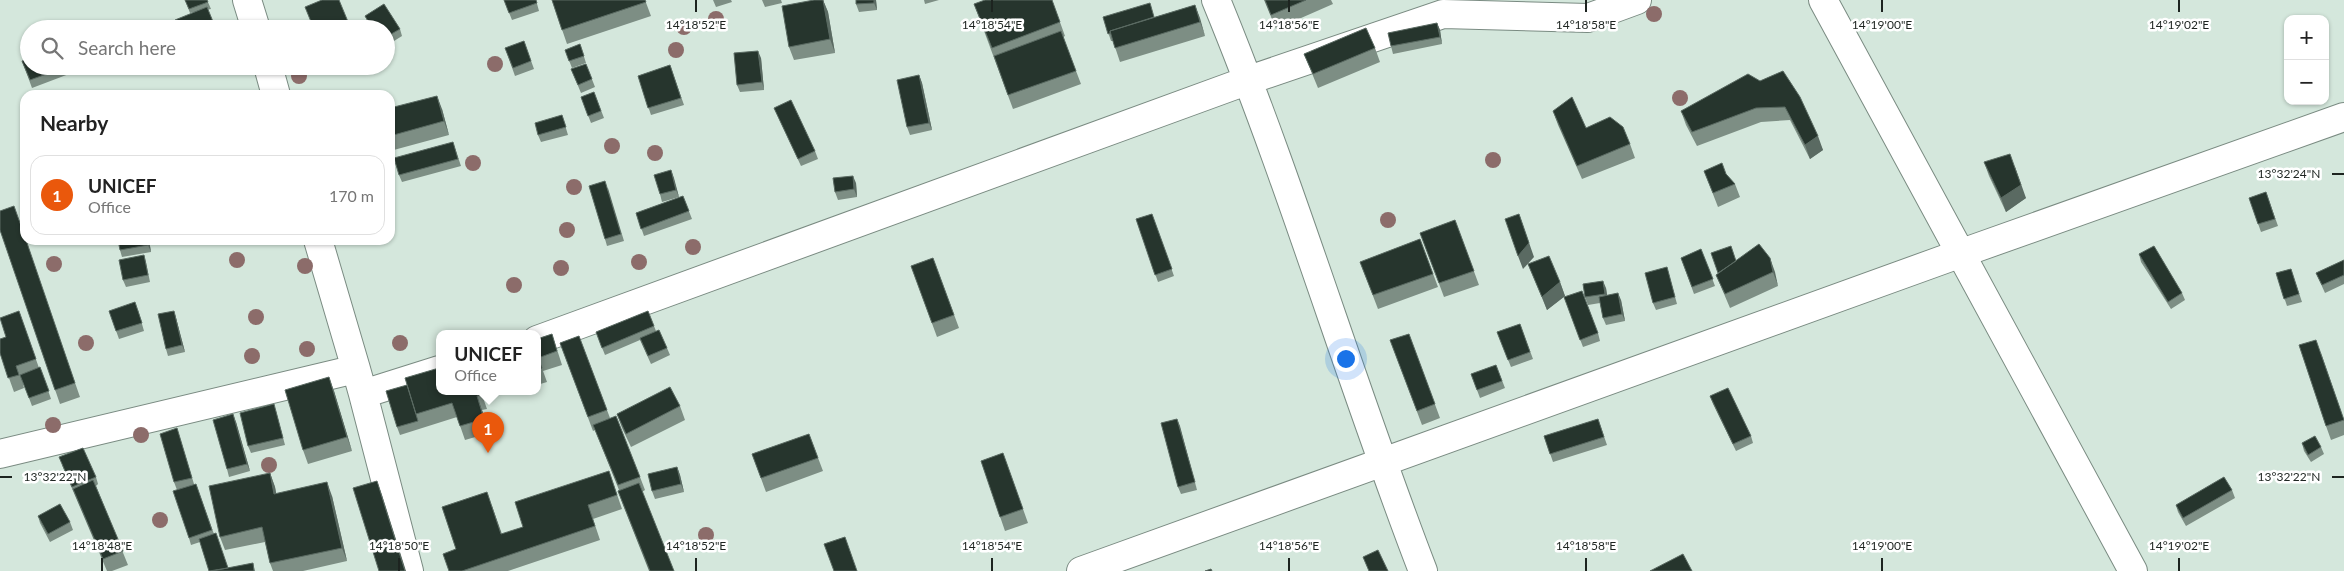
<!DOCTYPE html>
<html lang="en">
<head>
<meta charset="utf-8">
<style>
	:root { --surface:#fff; --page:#f6f6f6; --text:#222; --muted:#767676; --line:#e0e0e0; --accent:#ea580c }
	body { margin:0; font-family:Lato,sans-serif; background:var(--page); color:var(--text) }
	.controls { position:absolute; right:15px; top:15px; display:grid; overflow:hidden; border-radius:10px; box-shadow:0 1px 4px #0004 }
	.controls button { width:45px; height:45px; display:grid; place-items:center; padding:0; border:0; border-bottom:1px solid var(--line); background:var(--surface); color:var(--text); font:25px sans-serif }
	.you { position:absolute; left:1345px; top:358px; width:18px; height:18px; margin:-12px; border:4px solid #fff; border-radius:50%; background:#1a73e8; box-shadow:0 0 0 8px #1a73e833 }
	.badge { display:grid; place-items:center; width:32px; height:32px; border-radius:50%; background:var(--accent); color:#fff; font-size:16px; font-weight:700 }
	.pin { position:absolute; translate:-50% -41px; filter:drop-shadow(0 1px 2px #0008) }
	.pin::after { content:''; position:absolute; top:26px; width:18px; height:15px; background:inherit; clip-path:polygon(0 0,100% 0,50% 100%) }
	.popup { position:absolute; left:436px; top:330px; width:105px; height:65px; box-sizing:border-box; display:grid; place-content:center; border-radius:10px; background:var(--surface); filter:drop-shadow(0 1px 4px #0005); font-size:16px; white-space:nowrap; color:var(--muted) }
	.popup b { font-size:19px; color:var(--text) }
	.popup::after { content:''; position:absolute; left:50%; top:100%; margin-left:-10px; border:10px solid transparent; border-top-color:var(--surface) }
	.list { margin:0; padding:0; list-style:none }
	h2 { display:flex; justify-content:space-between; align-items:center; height:65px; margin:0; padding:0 20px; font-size:21px }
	h2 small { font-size:16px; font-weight:400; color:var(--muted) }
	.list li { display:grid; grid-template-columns:32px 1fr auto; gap:15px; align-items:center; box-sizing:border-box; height:80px; margin:0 10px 10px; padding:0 10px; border:1px solid var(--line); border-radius:15px }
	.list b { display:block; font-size:19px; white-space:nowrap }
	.list p { margin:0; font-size:16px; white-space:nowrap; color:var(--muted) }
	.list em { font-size:16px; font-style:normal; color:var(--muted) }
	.icon { flex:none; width:28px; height:28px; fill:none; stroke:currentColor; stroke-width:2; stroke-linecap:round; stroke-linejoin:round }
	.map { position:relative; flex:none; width:2344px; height:571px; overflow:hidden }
	.search { position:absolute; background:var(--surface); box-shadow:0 1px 4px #0004; left:20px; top:20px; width:375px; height:55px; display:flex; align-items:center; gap:12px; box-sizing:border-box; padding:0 18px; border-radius:28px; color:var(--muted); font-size:19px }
	.panel { position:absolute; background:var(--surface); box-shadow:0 1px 4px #0004; left:20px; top:90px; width:375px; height:155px; border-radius:15px }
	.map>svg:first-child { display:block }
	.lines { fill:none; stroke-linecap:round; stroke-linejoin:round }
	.minor-casing { stroke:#7a8b82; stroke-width:30 }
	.minor { stroke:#fff; stroke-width:28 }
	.tree { fill:#8c6c6a }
	.wall { fill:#7d8e84 }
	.shaded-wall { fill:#5a6a62 }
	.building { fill:#26352d; stroke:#5a6a62 }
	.ticks { fill:none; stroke:#1d2420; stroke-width:2 }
	.ticks-label { font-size:12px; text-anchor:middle; fill:#1d2420; stroke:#fff; stroke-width:5; stroke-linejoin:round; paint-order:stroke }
</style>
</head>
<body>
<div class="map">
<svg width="2344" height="571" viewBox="0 0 2344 571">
	<rect width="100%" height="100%" fill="#d4e7dc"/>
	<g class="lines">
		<g class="minor-casing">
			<path id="minor" d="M247 0 256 29
				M1216 0C1293 187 1350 382 1423 571
				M1823 0 2133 571
				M268 66 276 95
				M318 240 356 369
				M537 340 1249 80 1443 14 1588 18 1637 0
				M363 394 409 571
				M0 454 356 369 363 394 439 370
				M1081 571 1959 254 2344 117"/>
		</g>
		<use href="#minor" class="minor"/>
	</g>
	<g class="tree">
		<circle cx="1654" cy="14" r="8"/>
		<circle cx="716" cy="19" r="8"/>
		<circle cx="684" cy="27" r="8"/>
		<circle cx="676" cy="50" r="8"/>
		<circle cx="495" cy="64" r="8"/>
		<circle cx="299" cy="76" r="8"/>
		<circle cx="1680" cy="98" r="8"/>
		<circle cx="612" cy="146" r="8"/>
		<circle cx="655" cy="153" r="8"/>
		<circle cx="1493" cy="160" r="8"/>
		<circle cx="473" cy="163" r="8"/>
		<circle cx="574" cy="187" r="8"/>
		<circle cx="1388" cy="220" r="8"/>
		<circle cx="567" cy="230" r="8"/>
		<circle cx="693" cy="247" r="8"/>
		<circle cx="237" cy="260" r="8"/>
		<circle cx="639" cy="262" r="8"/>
		<circle cx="54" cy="264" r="8"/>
		<circle cx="305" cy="266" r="8"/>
		<circle cx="561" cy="268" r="8"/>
		<circle cx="514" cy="285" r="8"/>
		<circle cx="256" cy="317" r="8"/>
		<circle cx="86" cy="343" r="8"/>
		<circle cx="400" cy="343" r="8"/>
		<circle cx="307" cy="349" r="8"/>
		<circle cx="252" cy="356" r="8"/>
		<circle cx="53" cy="425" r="8"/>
		<circle cx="141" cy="435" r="8"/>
		<circle cx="269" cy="465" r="8"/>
		<circle cx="160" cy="520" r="8"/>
		<circle cx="706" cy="535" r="8"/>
	</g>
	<path class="wall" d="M185 0H207L211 9 190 13Z
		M504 0H536L539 11 512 20Z
		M552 0H645L651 16 567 44Z
		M713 0H731L732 2 716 7Z
		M762 0H781L782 3 765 7Z
		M823 0 828 12 835 53 794 60 789 47Z
		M876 0 877 10 859 12 856 4Z
		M924 0H939L925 4Z
		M1052 0 1065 36 1063 37 1081 84 1013 109 974 4Z
		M1264 0H1331L1333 4 1276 29Z
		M1195 5 1205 36 1120 62 1113 41H1111L1103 17H1155Z
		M365 16 400 29 402 36 386 46V29H371L368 23Z
		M1437 23 1440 30 1442 44 1393 54 1391 46Z
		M524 41 534 69 515 76 505 48Z
		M580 44 586 63 572 68 565 50Z
		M1375 48 1380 62 1318 88 1304 54Z
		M761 58 764 90 740 92 737 85Z
		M22 61 66 66 69 74 32 88Z
		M586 64 595 87 581 93 571 69Z
		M670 65 684 105 651 115 638 76Z
		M1783 71 1823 150 1810 159 1790 120 1761 122 1697 146 1686 125 1681 111 1760 81Z
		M919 75 922 83 932 130 910 135 907 127Z
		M594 92 604 118 591 123 581 97Z
		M390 108 442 109 449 135 390 151Z
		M774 108 815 151 818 159 801 166Z
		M1553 111 1586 128 1630 144 1635 158 1582 179 1558 125Z
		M562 115 568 135 541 142 538 135Z
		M453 142 461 166 402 182 399 175Z
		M390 160 395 178 390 179Z
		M1984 162 2026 198 2006 212 1989 176Z
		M671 170 679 197 662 202 660 194Z
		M1704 171 1726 174 1735 184 1740 197 1718 207Z
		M856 183 857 197 838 200 835 192Z
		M608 188 624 241 607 246 605 239Z
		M2266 192 2278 226 2261 232 2249 198Z
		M683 196 692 219 644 236 636 213Z
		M1152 214 1174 276 1158 282 1136 219Z
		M1455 220 1479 285 1444 297 1420 233Z
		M0 230 25 240 80 397 60 404Z
		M1420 239 1438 287 1378 309 1360 262Z
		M149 240 151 252 122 257 120 250Z
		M1701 249 1715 286 1694 294 1681 258Z
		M2139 254 2182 293 2185 300 2171 309 2141 262Z
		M144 255 146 262 150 282 126 287 123 280Z
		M933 258 959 328 937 337 911 266Z
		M1770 258 1778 286 1730 308 1716 275 1736 261Z
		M2344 260V284L2325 293 2316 273Z
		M1528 264 1560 282 1565 296 1547 310Z
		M1667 267 1677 304 1656 310 1653 303Z
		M2291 269 2302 302 2287 306 2276 273Z
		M1606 288 1607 295 1621 300 1625 321 1606 325 1603 318 1600 303 1588 305 1585 297Z
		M1564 297 1598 333 1600 341 1583 347Z
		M138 310 144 331 119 339 109 311Z
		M19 311 39 368 40 367 51 399 32 406 22 379 24 388 14 392 0 353 6 337Z
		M174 311 176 318 185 352 168 356 166 349Z
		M648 311 656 331 667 348 670 355 651 364 640 340 605 355 599 340Z
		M1520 324 1533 359 1511 367 1497 332Z
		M552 334 562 365 543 371 547 382 537 385V339Z
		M1409 334 1440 418 1422 425 1390 340Z
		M579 336 610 418 640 477 645 490 642 492 674 571H649L623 505 618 491 619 490 595 430 593 431 560 343Z
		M2321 353 2344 420V435L2331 440 2326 426Z
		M1496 365 1505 388 1480 398 1471 374Z
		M334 391 352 451 308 464 303 450Z
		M439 392H481L487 409 482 410 489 433 465 440 457 417 400 435 397 427Z
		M1710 396 1751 436 1753 443 1736 451 1713 404Z
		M680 406 685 420 631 447 622 428 617 414Z
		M276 411 285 445 251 453 248 446Z
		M1177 419 1197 490 1181 494 1178 487Z
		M1598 419 1607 445 1553 462 1544 436Z
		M236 422 250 471 229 477 227 469Z
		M177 428 194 484H196L214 534 228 568 253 563 255 571H209L200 542 191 545 189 538 177 490 174 482Z
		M809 434 823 471 766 492 752 454Z
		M2302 443 2321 447 2324 454 2311 462 2304 451Z
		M1003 453 1028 523 1005 531 981 461Z
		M62 465 96 477 98 484 96 486 128 565 112 571H107Z
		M677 467 680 475 684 492 655 499 652 491Z
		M609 471 622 509 593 519 600 540 508 571H449L456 549 492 506 502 534 523 527Z
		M270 473 275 487 276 494 332 496 347 561 303 571H273L270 563 265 542 225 550 220 537Z
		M2232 490 2235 498 2186 526 2178 512 2176 505Z
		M38 516 70 522 73 530 50 542 40 523Z"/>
	<path class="shaded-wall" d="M823 0 828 12 835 53 830 39Z
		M874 0H876L877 10 874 3Z
		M1195 5 1200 18 1205 36 1200 22Z
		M1437 23 1440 30 1442 44 1440 37Z
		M758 51 761 58 764 90 762 82Z
		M919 75 922 83 932 130 929 123Z
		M437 96 442 109 449 135 444 121Z
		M1818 136 1823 150 1810 159 1805 145Z
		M390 160 395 178 390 164Z
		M2015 167 2026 198 2006 212 2001 198Z
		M671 170 674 178 679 197 676 190Z
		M853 176 856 183 857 197 854 189Z
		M1519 214 1534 257 1523 269 1518 256Z
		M147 240H149L151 252 148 245Z
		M1770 258 1775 272 1778 286 1773 272Z
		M1603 281 1606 288 1608 302 1605 294Z
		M1560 282 1565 296 1547 310 1542 297Z
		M1618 293 1621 300 1625 321 1622 314Z
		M174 311 176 318 185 352 182 345Z
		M329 377 334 391 352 451 347 437Z
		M477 396 482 410 489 433 484 419Z
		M233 414 236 422 250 471 247 464Z
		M1177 419 1180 426 1197 490 1195 482Z
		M677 467 680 475 684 492 681 484Z
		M270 473 275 487 279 508 274 494Z
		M377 481 382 495 406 571H405Z
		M327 482 332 496 347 561 342 548Z"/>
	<path class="building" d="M185 0H207L208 2 189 9Z
		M322 0H339L351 29H314L305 7Z
		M504 0H536L537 3 509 13Z
		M552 0H645L646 2 562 30Z
		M814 0H823L830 39 789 47 782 6Z
		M856 0H874V3L856 4Z
		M985 0H1052L1060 22 992 48 974 4Z
		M1265 0H1306L1271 15Z
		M1150 3 1154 17 1110 31V33L1108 34 1103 17Z
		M384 4 400 29 386 37V29H373L365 16Z
		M1195 5 1200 22 1115 48 1110 31Z
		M207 7 216 29H178L175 20Z
		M1437 23 1440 37 1391 46 1388 33Z
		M1366 28 1375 48 1313 74 1304 54Z
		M1061 31 1076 71 1008 95 994 56Z
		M524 41 531 61 513 68 505 48Z
		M580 44 584 56 569 61 565 50Z
		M758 51 762 82 737 85 734 53Z
		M29 59V66L66 67 30 80 22 61Z
		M586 64 592 79 578 85 571 69Z
		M670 65 681 98 648 108 638 76Z
		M1783 71 1800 97 1818 136 1805 145 1785 107 1756 108 1692 132 1681 111 1748 74 1760 81Z
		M919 75 929 123 907 127 897 80Z
		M594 92 601 111 588 116 581 97Z
		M437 96 444 121 390 136V108Z
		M1572 97 1586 128 1610 117 1623 127 1630 144 1577 166 1553 111Z
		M791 100 815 151 798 159 774 108Z
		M562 115 566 127 538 135 535 123Z
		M453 142 458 159 399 175 394 158Z
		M2010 154 2021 185 2001 198 1984 162Z
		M1722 163 1726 174 1735 184 1713 193 1704 171Z
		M671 170 676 190 660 194 654 175Z
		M853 176 854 189 835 192 833 178Z
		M605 181 621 234 605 239 589 186Z
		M2266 192 2275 219 2258 224 2249 198Z
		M683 196 689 211 641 229 636 213Z
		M14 206 25 237V240H26L75 383 55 390 0 230V211Z
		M1152 214 1172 269 1155 275 1136 219Z
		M1519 214 1529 243 1518 256 1505 219Z
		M1455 220 1474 271 1439 283 1420 233Z
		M1420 239 1433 274 1373 295 1360 262Z
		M118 240H147L148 245 120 250Z
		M1759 244 1770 258 1773 272 1725 294 1716 275Z
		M1731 246 1736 261 1718 273 1711 253Z
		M2154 246 2182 293 2168 302 2139 254Z
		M1701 249 1713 279 1692 287 1681 258Z
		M144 255 148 275 123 280 119 260Z
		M1549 256 1560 282 1542 297 1528 264Z
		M933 258 954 315 932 323 911 266Z
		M2344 260V275L2322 285 2316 273Z
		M1667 267 1675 297 1653 303 1645 273Z
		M2291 269 2299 294 2284 299 2276 273Z
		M1603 281 1605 294 1585 297 1583 284Z
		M1582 291 1598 333 1580 340 1564 297Z
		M1618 293 1622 314 1603 318 1599 297Z
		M135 302 142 323 116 331 109 311Z
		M19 311 36 359 16 366 19 375 8 378 0 353V339L6 337 0 318Z
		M174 311 182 345 166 349 158 314Z
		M648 311 654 326 602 348 596 332Z
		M1520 324 1530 352 1508 360 1497 332Z
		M659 330 667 348 648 356 640 338Z
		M552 334 557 351 538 358 542 368 537 370V339Z
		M1409 334 1435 404 1417 411 1390 340Z
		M579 336 607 410 588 417 560 343Z
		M2316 340 2344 420 2326 426 2299 345Z
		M1496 365 1502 381 1477 390 1471 374Z
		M40 367 49 391 29 398 20 375Z
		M439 368V392H481L482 395 477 396 484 419 460 426 452 403 416 414 405 378Z
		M329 377 347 437 303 450 285 390Z
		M407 385 418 421 397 427 386 391Z
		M670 387 680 406 626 434 617 414Z
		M1728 388 1751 436 1733 444 1710 396Z
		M274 404 283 438 248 446 240 413Z
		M233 414 247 464 227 469 213 420Z
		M616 416 640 477 618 485 593 425Z
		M1177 419 1195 482 1178 487 1161 423Z
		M1598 419 1604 437 1550 454 1544 436Z
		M177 428 192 478 174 482 160 434Z
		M809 434 818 458 761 478 752 454Z
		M2315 436 2321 447 2308 455 2302 443Z
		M83 448 96 477 72 487 59 457Z
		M1003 453 1023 509 1000 517 981 461Z
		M677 467 681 484 652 491 648 474Z
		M609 471 617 495 588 505 595 526 462 571H449L443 554 456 549 442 507 487 492 501 534 523 527 515 502Z
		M270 473 274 494 327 482 342 548 270 563 262 527 220 537 209 486Z
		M2224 477 2232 490 2183 518 2176 505Z
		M93 480 123 551 103 559 73 489Z
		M377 481 405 571H379L353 488Z
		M639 483 674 571H650L618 491Z
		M196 484 212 530 189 538 173 491Z
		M60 504 70 522 48 534 38 516Z
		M216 533 228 568 209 571 199 539Z
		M845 537 857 571H834L824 544Z
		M1378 550 1388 571H1369L1363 557Z
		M1683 554 1692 571H1650Z
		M253 563 254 571H212Z
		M1211 569 1212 571H1205Z"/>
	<path class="ticks" d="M696 0V12M992 0V12M1289 0V12M1586 0V12M1882 0V12M2179 0V12M2332 174H2344M0 477H12M2332 477H2344M102 558V571M399 558V571M696 558V571M992 558V571M1289 558V571M1586 558V571M1882 558V571M2179 558V571"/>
	<g class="ticks-label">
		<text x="696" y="29">14°18'52"E</text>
		<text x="992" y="29">14°18'54"E</text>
		<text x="1289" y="29">14°18'56"E</text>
		<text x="1586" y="29">14°18'58"E</text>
		<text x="1882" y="29">14°19'00"E</text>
		<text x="2179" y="29">14°19'02"E</text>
		<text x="2289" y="178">13°32'24"N</text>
		<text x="55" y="481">13°32'22"N</text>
		<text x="2289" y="481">13°32'22"N</text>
		<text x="102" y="550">14°18'48"E</text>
		<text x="399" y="550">14°18'50"E</text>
		<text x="696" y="550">14°18'52"E</text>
		<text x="992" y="550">14°18'54"E</text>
		<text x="1289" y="550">14°18'56"E</text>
		<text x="1586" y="550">14°18'58"E</text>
		<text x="1882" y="550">14°19'00"E</text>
		<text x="2179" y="550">14°19'02"E</text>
	</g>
</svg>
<div class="controls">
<button>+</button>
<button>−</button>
</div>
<div class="you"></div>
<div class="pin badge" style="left:488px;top:453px">1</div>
<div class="popup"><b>UNICEF</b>Office</div>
<div class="search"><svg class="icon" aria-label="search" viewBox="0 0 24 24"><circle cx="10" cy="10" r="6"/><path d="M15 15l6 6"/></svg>Search here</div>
<section class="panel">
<h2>Nearby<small></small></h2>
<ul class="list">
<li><span class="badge">1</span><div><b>UNICEF</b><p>Office</p></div><em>170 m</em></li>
</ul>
</section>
</div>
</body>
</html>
